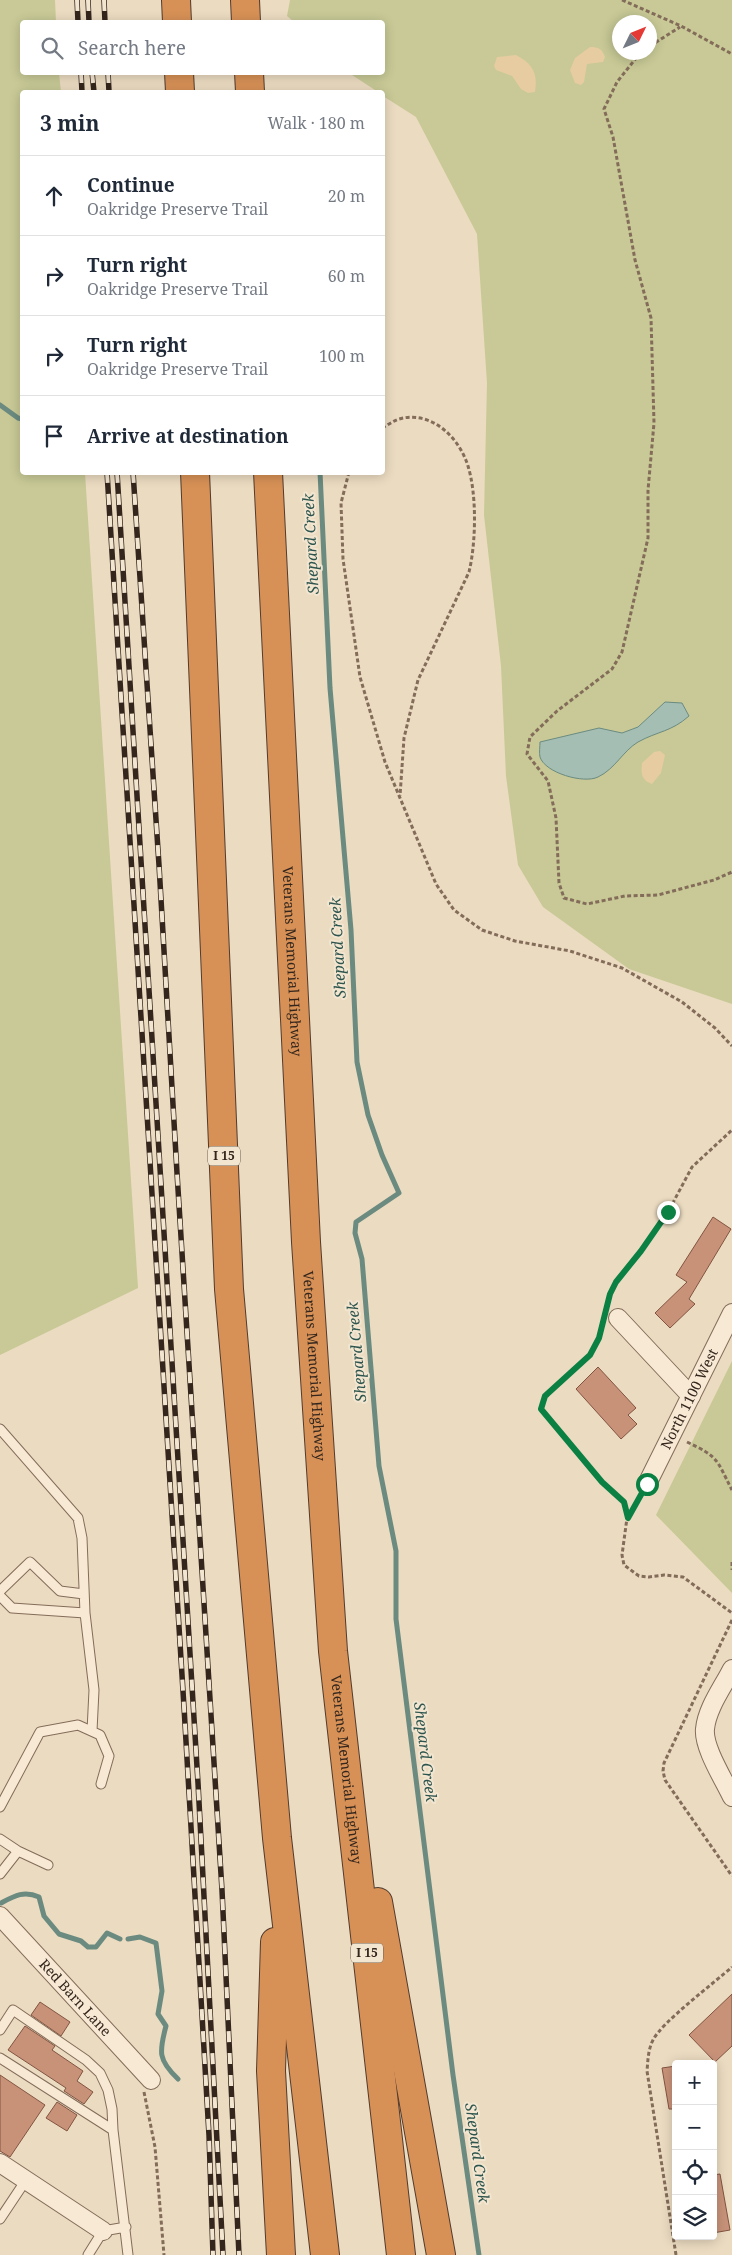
<!DOCTYPE html>
<html lang="en">
<head>
<meta charset="utf-8">
<style>
	:root { --surface:#fff; --page:#f6f6f7; --text:#1f2937; --muted:#747a83; --line:#e0e1e3 }
	body { margin:0; font-family:"Noto Serif",serif; background:var(--page); color:var(--text) }
	.controls { position:absolute; right:15px; bottom:15px; display:grid; overflow:hidden; border-radius:5px; box-shadow:0 2px 12px #0003 }
	.controls button { width:45px; height:45px; display:grid; place-items:center; padding:0; border:0; border-bottom:1px solid var(--line); background:var(--surface); color:var(--text); font:25px sans-serif }
	.compass { position:absolute; left:612px; top:15px; width:45px; height:45px; border-radius:50%; background:var(--surface); box-shadow:0 2px 12px #0003; rotate:47deg }
	.stop { position:absolute; width:15px; height:15px; margin:-11px; border:4px solid #0b8043; border-radius:50%; background:#fff }
	.stop.end { background:#0b8043; border-color:#fff; box-shadow:0 1px 5px #0008 }
	.list { margin:0; padding:0; list-style:none }
	h2 { display:flex; justify-content:space-between; align-items:center; height:65px; margin:0; padding:0 20px; font-size:21px }
	h2 small { font-size:16px; font-weight:400; color:var(--muted) }
	.list li { display:grid; grid-template-columns:32px 1fr auto; gap:15px; align-items:center; box-sizing:border-box; height:80px; padding:0 20px; border-top:1px solid var(--line) }
	.list b { display:block; font-size:19px; white-space:nowrap }
	.list p { margin:0; font-size:16px; white-space:nowrap; color:var(--muted) }
	.list em { font-size:16px; font-style:normal; color:var(--muted) }
	.icon { flex:none; width:28px; height:28px; fill:none; stroke:currentColor; stroke-width:2; stroke-linecap:round; stroke-linejoin:round }
	.map { position:relative; flex:none; width:732px; height:2255px; overflow:hidden }
	.search { position:absolute; background:var(--surface); box-shadow:0 2px 12px #0003; left:20px; top:20px; width:365px; height:55px; display:flex; align-items:center; gap:12px; box-sizing:border-box; padding:0 18px; border-radius:5px; color:var(--muted); font-size:19px }
	.panel { position:absolute; background:var(--surface); box-shadow:0 2px 12px #0003; left:20px; top:90px; width:365px; height:385px; border-radius:5px }
	.map>svg:first-child { display:block }
	.green { fill:#c8c996; fill-rule:evenodd }
	.sand { fill:#e6cca0 }
	.water { fill:#a4beb4; stroke:#6b8b80 }
	.lines { fill:none; stroke-linecap:round; stroke-linejoin:round }
	.stream { stroke:#6b8b80; stroke-width:5 }
	.building { fill:#c89279; stroke:#825441 }
	.service-casing { stroke:#846c5a; stroke-width:11 }
	.minor-casing { stroke:#846c5a; stroke-width:20 }
	.motorway-casing { stroke:#523b2e; stroke-width:30 }
	.path { stroke:#846c5a; stroke-width:3; stroke-dasharray:4 2.5; stroke-linecap:butt }
	.service { stroke:#f7e9d4; stroke-width:9 }
	.minor { stroke:#f7e9d4; stroke-width:18 }
	.motorway { stroke:#d79156; stroke-width:28 }
	.rail-casing { stroke:#34261d; stroke-width:5.5 }
	.rail { stroke:#f3e6d1; stroke-width:4; stroke-dasharray:11; stroke-linecap:butt }
	.route { stroke:#0b8043; stroke-width:6 }
	.labels { text-anchor:middle; stroke-width:4; stroke-linejoin:round; paint-order:stroke }
	.shield { fill:#f3e6d1; stroke:#6d6053; stroke-width:1 }
	.shield-label { font-size:12px; font-weight:bold; fill:#34261d }
	.street-label { font-size:14px; fill:#34261d; stroke:#f3e6d1 }
	.water-label { font-size:15px; font-style:italic; fill:#2d544d; stroke:#f3e6d1 }
</style>
</head>
<body>
<div class="map">
<svg width="732" height="2255" viewBox="0 0 732 2255">
	<rect width="100%" height="100%" fill="#ebdbc1"/>
	<path class="green" d="M0 0H55L56 22H22V72L59 73 61 92H22V472L85 473 138 1288 0 1355Z
		M290 0H732V1004L629 969 543 907 518 865 506 776 501 666 484 515 487 383 477 234 416 117 383 96 382 92H378L349 73 382 72V22H294L287 16ZM620 22H650V52H620Z
		M732 1361V1593L656 1515Z"/>
	<path class="sand" d="M590 47C599 47 602 49 605 57L603 62 587 64 584 82 581 85 575 83 570 70 575 58Z
		M516 55C533 64 538 73 535 92L528 93 521 89 512 76 496 70 494 66 497 57Z
		M660 751 665 755 661 773 652 784C641 780 641 773 642 763L654 752Z"/>
	<path class="water" d="M665 702 682 703 689 716C671 732 658 731 638 742 623 751 615 769 598 777 584 784 545 773 540 757 539 753 540 746 540 742L599 728 622 733 638 727Z"/>
	<g class="lines">
		<path class="stream" d="M0 405 18 418 22 419
			M320 472 330 688 351 930 357 1062 368 1115 382 1155 399 1193 356 1222 355 1233 362 1259 379 1466 396 1551V1619L453 2075 479 2255
			M1 1903C14 1896 24 1890 39 1897L44 1916 59 1934 81 1941 88 1947H96L107 1933 120 1939
			M128 1939 140 1937 156 1943 162 1991 158 2014 166 2026C159 2052 158 2060 178 2079"/>
	</g>
	<path class="building" d="M713 1217 731 1229 689 1299 695 1304 670 1328 655 1313 687 1282 676 1275Z
		M598 1367 636 1408 628 1415 637 1424 621 1439 576 1389Z
		M732 1994V2046L715 2062 689 2035Z
		M40 2002 70 2022 61 2036 31 2015Z
		M25 2026 55 2046 52 2050 83 2071 77 2081 93 2092 84 2104 64 2091 66 2088 8 2050Z
		M676 2066V2109H669L662 2068Z
		M0 2075 45 2105 10 2157 0 2151Z
		M57 2102 77 2115 67 2131 46 2118Z
		M720 2174 730 2230 713 2233V2175Z"/>
	<g class="lines">
		<g class="service-casing">
			<path id="service" d="M0 1429 78 1518 82 1538 85 1613 94 1690 92 1731
				M0 1591 30 1562 60 1591 84 1594
				M0 1596 12 1608 85 1613
				M0 1807 40 1732 78 1725 100 1735 109 1756 101 1784
				M0 1839 18 1851 0 1874
				M18 1851 48 1865
				M0 2030 13 2010 86 2060 100 2073 108 2090 112 2109 113 2130 128 2255
				M0 2058 113 2130
				M0 2219 26 2180
				M88 2255 103 2231 126 2227"/>
		</g>
		<g class="minor-casing">
			<g id="minor">
				<path d="M618 1318 691 1396"/>
				<path id="s1" d="M647 1484 732 1313"/>
				<path d="M732 1669C723 1687 707 1708 705 1729 703 1747 724 1780 732 1797"/>
				<path id="s2" d="M0 1916 151 2080"/>
				<path d="M0 2163 103 2231"/>
			</g>
		</g>
		<g class="motorway-casing">
			<g id="motorway">
				<path d="M176 0 177 22"/>
				<path d="M245 0 246 22"/>
				<path d="M179 72 180 92"/>
				<path d="M249 72 250 92"/>
				<path d="M195 472 229 1289 277 1838 325 2255"/>
				<path id="s3" d="M268 472 306 1242 333 1651 401 2255"/>
				<path d="M378 1902 441 2255"/>
				<path d="M275 1942 271 2071 281 2255"/>
			</g>
		</g>
		<path class="path" d="M622 0 681 26 732 54
			M650 46 680 27
			M641 52 617 82 604 109 613 137 635 260 651 318 654 423 648 490V538L622 652 612 669 557 711 530 737 527 754 548 781 556 818 559 883 564 898 587 904 625 896 658 895 714 880 732 872
			M382 428C388 425 393 421 399 419 431 410 459 437 468 466 477 495 476 543 469 572L418 680 404 738 400 796
			M349 472 341 503 343 559 360 677 385 762 436 884 454 910 482 930 515 941 570 951 622 968 682 1002 715 1028 732 1046
			M607 1307 610 1294 616 1282 641 1251 668 1212 692 1167 732 1130
			M603 1323C600 1333 597 1346 590 1355 574 1375 549 1383 541 1409L602 1482 624 1502 627 1518 622 1555 624 1565 639 1576 649 1577 664 1575 683 1577 732 1613
			M687 1442C719 1457 716 1459 732 1490
			M628 1518 640 1497
			M732 1562V1570
			M732 1620 664 1763 663 1771 665 1780 732 1876
			M144 2092 155 2147 164 2255
			M676 2255 647 2071C648 2060 648 2050 653 2040 662 2022 714 1983 732 1967"/>
		<use href="#service" class="service"/>
		<use href="#minor" class="minor"/>
		<use href="#motorway" class="motorway"/>
		<g class="rail-casing">
			<path id="rail" d="M77 0 78 22
				M88 0 89 22
				M104 0 105 22
				M81 72 82 92
				M92 72 94 92
				M108 72 109 92
				M107 472 184 1707 209 2135 213 2255
				M117 472 198 1783 223 2255
				M133 472 159 865 177 1173 222 1890 239 2255"/>
		</g>
		<use href="#rail" class="rail"/>
	</g>
	<g class="lines">
		<path class="route" d="M647 1484 628 1518 624 1502 602 1482 541 1409 545 1396 590 1355 599 1338 610 1294 616 1282 641 1251 668 1212"/>
	</g>
	<g class="labels">
		<g class="shield">
			<rect x="208" y="1146.5" width="32" height="19" rx="4"/>
			<rect x="351" y="1943.5" width="32" height="19" rx="4"/>
		</g>
		<g class="shield-label">
			<text x="224" y="1160">I 15</text>
			<text x="367" y="1957">I 15</text>
		</g>
		<g class="street-label">
			<text dy="5" stroke="none"><textPath href="#s3" startOffset="490">Veterans Memorial Highway</textPath></text>
			<text dy="5" stroke="none"><textPath href="#s3" startOffset="895">Veterans Memorial Highway</textPath></text>
			<text dy="5" stroke="none"><textPath href="#s1" startOffset="95">North 1100 West</textPath></text>
			<text dy="5" stroke="none"><textPath href="#s3" startOffset="1300">Veterans Memorial Highway</textPath></text>
			<text dy="5" stroke="none"><textPath href="#s2" startOffset="111">Red Barn Lane</textPath></text>
		</g>
		<g class="water-label">
			<text transform="translate(311 544) rotate(-93)" y="5">Shepard Creek</text>
			<text transform="translate(338 948) rotate(-93)" y="5">Shepard Creek</text>
			<text transform="translate(357 1352) rotate(-95)" y="5">Shepard Creek</text>
			<text transform="translate(425 1752) rotate(83)" y="5">Shepard Creek</text>
			<text transform="translate(477 2153) rotate(82)" y="5">Shepard Creek</text>
		</g>
	</g>
</svg>
<div class="controls">
<button>+</button>
<button>−</button>
<button><svg class="icon" aria-label="locate" viewBox="0 0 24 24"><circle cx="12" cy="12" r="6"/><path d="M12 2v4M12 18v4M2 12h4M18 12h4"/></svg></button>
<button><svg class="icon" aria-label="layers" viewBox="0 0 24 24"><path d="M12 4l9 5-9 5-9-5zM3 14l9 5 9-5"/></svg></button>
</div>
<svg class="compass" viewBox="-18 -18 36 36"><path d="M0-13l5 13h-10z" fill="#e53935"/><path d="M0 13l5-13h-10z" fill="#747a83"/></svg>
<div class="stop" style="left:647px;top:1484px"></div>
<div class="stop end" style="left:668px;top:1212px"></div>
<div class="search"><svg class="icon" aria-label="search" viewBox="0 0 24 24"><circle cx="10" cy="10" r="6"/><path d="M15 15l6 6"/></svg>Search here</div>
<section class="panel">
<h2>3 min<small>Walk · 180 m</small></h2>
<ul class="list">
<li><svg class="icon" aria-label="ahead" viewBox="0 0 24 24"><path d="M12 20V5M6 11l6-6 6 6"/></svg><div><b>Continue</b><p>Oakridge Preserve Trail</p></div><em>20 m</em></li>
<li><svg class="icon" aria-label="right" viewBox="0 0 24 24"><path d="M7 20v-9h11M14 6l5 5-5 5"/></svg><div><b>Turn right</b><p>Oakridge Preserve Trail</p></div><em>60 m</em></li>
<li><svg class="icon" aria-label="right" viewBox="0 0 24 24"><path d="M7 20v-9h11M14 6l5 5-5 5"/></svg><div><b>Turn right</b><p>Oakridge Preserve Trail</p></div><em>100 m</em></li>
<li><svg class="icon" aria-label="arrive" viewBox="0 0 24 24"><path d="M6 21V4h12l-3 4 3 4H6"/></svg><div><b>Arrive at destination</b></div></li>
</ul>
</section>
</div>
</body>
</html>
